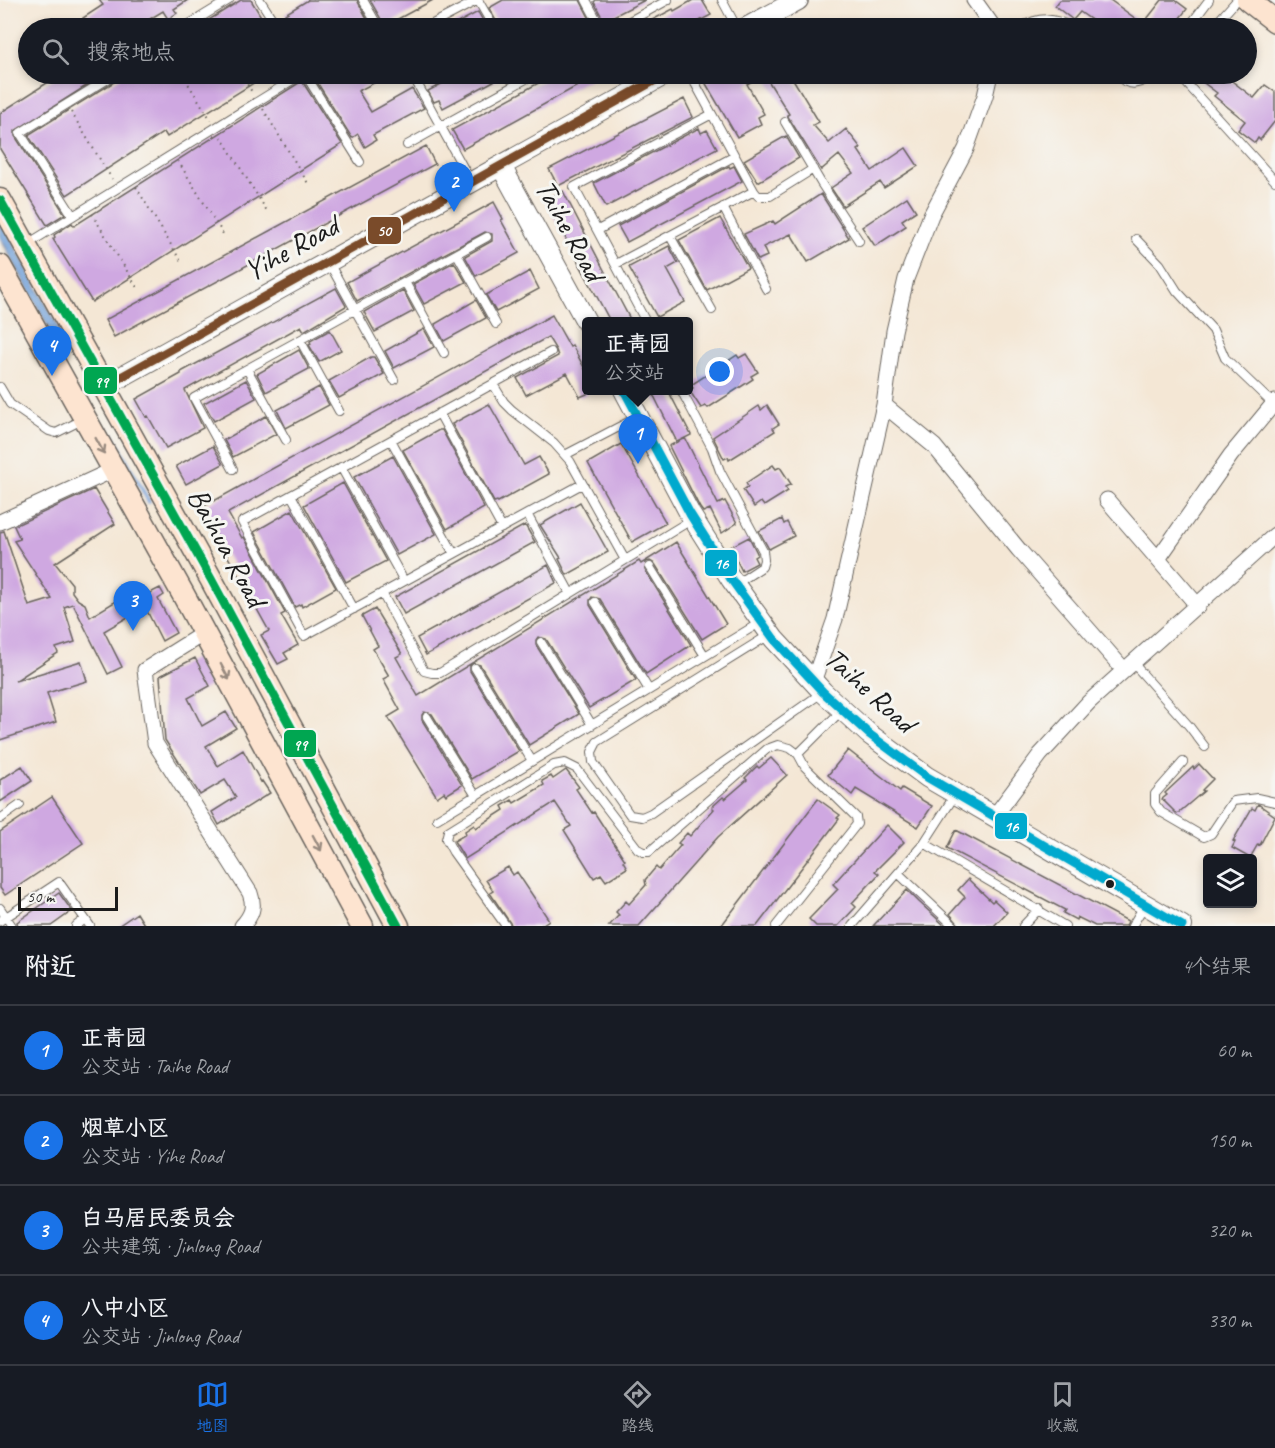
<!DOCTYPE html>
<html lang="zh">
<head>
<meta charset="utf-8">
<style>
	:root { --surface:#171b24; --page:#20242c; --text:#f1f3f6; --muted:#9ea1a6; --line:#363941; --accent:#1a73e8 }
	body { margin:0; font-family:Caveat,"LXGW WenKai TC",sans-serif; background:var(--page); color:var(--text) }
	.controls { position:absolute; right:18px; bottom:18px; display:grid; overflow:hidden; border-radius:6px; box-shadow:0 3px 9px #0003 }
	.controls button { width:54px; height:54px; display:grid; place-items:center; padding:0; border:0; border-bottom:2px solid var(--line); background:var(--surface); color:var(--text); font:30px sans-serif }
	.scale { position:absolute; left:18px; bottom:15px; width:100px; box-sizing:border-box; padding-left:6px; border:3px solid #1c1c1c; border-top:0; font-size:16px; line-height:21px; white-space:nowrap; color:#1c1c1c; -webkit-text-stroke:4px #f6f6f2; paint-order:stroke }
	.you { position:absolute; left:720px; top:372px; width:21px; height:21px; margin:-15px; border:4px solid #fff; border-radius:50%; background:#1a73e8; box-shadow:0 0 0 9px #1a73e833 }
	.badge { display:grid; place-items:center; width:39px; height:39px; border-radius:50%; background:var(--accent); color:#fff; font-size:20px; font-weight:700 }
	.pin { position:absolute; translate:-50% -50px; filter:drop-shadow(0 2px 3px #0008) }
	.pin::after { content:''; position:absolute; top:32px; width:21px; height:18px; background:inherit; clip-path:polygon(0 0,100% 0,50% 100%) }
	.popup { position:absolute; left:582px; top:317px; width:111px; height:78px; box-sizing:border-box; display:grid; place-content:center; border-radius:6px; background:var(--surface); filter:drop-shadow(0 2px 4px #0005); font-size:20px; white-space:nowrap; color:var(--muted) }
	.popup b { font-size:22px; color:var(--text) }
	.popup::after { content:''; position:absolute; left:50%; top:100%; margin-left:-12px; border:12px solid transparent; border-top-color:var(--surface) }
	.list { margin:0; padding:0; list-style:none }
	h2 { display:flex; justify-content:space-between; align-items:center; height:78px; margin:0; padding:0 24px; font-size:26px }
	h2 small { font-size:20px; font-weight:400; color:var(--muted) }
	.list li { display:grid; grid-template-columns:39px 1fr auto; gap:18px; align-items:center; box-sizing:border-box; height:90px; padding:0 24px; border-top:2px solid var(--line) }
	.list b { display:block; font-size:22px; white-space:nowrap }
	.list p { margin:0; font-size:20px; white-space:nowrap; color:var(--muted) }
	.list em { font-size:20px; font-style:normal; color:var(--muted) }
	.icon { flex:none; width:33px; height:33px; fill:none; stroke:currentColor; stroke-width:2; stroke-linecap:round; stroke-linejoin:round }
	.map { position:relative; flex:none; width:1275px; height:926px; overflow:hidden }
	.search { position:absolute; background:var(--surface); box-shadow:0 3px 9px #0003; left:18px; right:18px; top:18px; height:66px; display:flex; align-items:center; gap:15px; box-sizing:border-box; padding:0 21px; border-radius:33px; color:var(--muted); font-size:22px }
	.sheet { height:438px; background:var(--surface) }
	nav { display:flex; justify-content:space-around; align-items:center; box-sizing:border-box; height:84px; border-top:2px solid var(--line); background:var(--surface); font-size:16px; color:var(--muted) }
	nav a { display:grid; justify-items:center; gap:3px }
	nav .on { color:var(--accent) }
	.map>svg:first-child { display:block }
	.water { fill:#6e9ed8; stroke:#455d7a; stroke-width:1.5 }
	.lines { fill:none; stroke-linecap:round; stroke-linejoin:round }
	.stream { stroke:#6e9ed8; stroke-width:4 }
	.building { fill:#cfa8e1 }
	.service-casing { stroke:#68635d; stroke-width:10 }
	.minor-casing { stroke:#68635d; stroke-width:17 }
	.tertiary-casing { stroke:#68635d; stroke-width:22 }
	.secondary-casing { stroke:#68635d; stroke-width:25 }
	.path { stroke:#68635d; stroke-width:2; stroke-dasharray:1.5 4.5; stroke-linecap:butt }
	.service { stroke:#fff; stroke-width:8 }
	.minor { stroke:#fff; stroke-width:15 }
	.tertiary { stroke:#fff; stroke-width:20 }
	.secondary { stroke:#fde4d0; stroke-width:22 }
	.bus-1-casing { stroke:#f6f6f2; stroke-width:14 }
	.bus-2-casing { stroke:#f6f6f2; stroke-width:14 }
	.bus-3-casing { stroke:#f6f6f2; stroke-width:14 }
	.bus-1 { stroke:#00a9ce; stroke-width:9 }
	.bus-2 { stroke:#00a651; stroke-width:9 }
	.bus-3 { stroke:#7a4b2a; stroke-width:9 }
	.oneway { stroke:#988a7f }
	.bus-dot { fill:#1c1c1c; stroke:#f6f6f2; stroke-width:2 }
	.labels { text-anchor:middle; stroke-width:6; stroke-linejoin:round; paint-order:stroke }
	.street-label { font-size:30px; fill:#1c1c1c; stroke:#f6f6f2 }
	.line-badge { stroke:#f6f6f2; stroke-width:2 }
	.badge-label { font-size:16px; text-anchor:middle; font-weight:bold; fill:#fff }
</style>
</head>
<body>
<div class="map">
<svg width="1275" height="926" viewBox="0 0 1275 926">
	<rect width="100%" height="100%" fill="#f6f6f2"/>
	<filter id="ink" filterUnits="userSpaceOnUse"><feTurbulence type="fractalNoise" baseFrequency=".0167" numOctaves="2"/><feDisplacementMap in="SourceGraphic" scale="12" xChannelSelector="R" yChannelSelector="G"/><feConvolveMatrix kernelMatrix="1 2 1 2 8 2 1 2 1" color-interpolation-filters="sRGB"/></filter>
	<filter id="wash" filterUnits="userSpaceOnUse"><feTurbulence type="fractalNoise" baseFrequency=".008" numOctaves="4" result="noise"/><feDisplacementMap in="SourceGraphic" scale="24" xChannelSelector="R" yChannelSelector="G"/><feGaussianBlur stdDeviation="1.35" result="paint"/><feColorMatrix in="noise" values="0 0 0 0 0 0 0 0 0 0 0 0 0 0 0 0 0 1.4 0 .05"/><feComposite in="paint" operator="in"/></filter>
	<g filter="url(#wash)">
		<rect width="100%" height="100%" fill="#f4e7d5"/>
		<path class="water" d="M0 218 67 343 59 347 0 237Z"/>
		<g class="lines">
			<path class="stream" d="M113 435 149 502"/>
		</g>
		<g id="blocks">
			<path class="building" d="M99 0H188L174 9 177 13 168 19 163 11 135 28H117L112 21 102 28 99 24 90 28 83 18 103 5Z
				M241 0H251L268 28H196Z
				M308 0H357L372 28H293L285 14Z
				M370 0H433L385 26Z
				M503 0H580L594 27 500 28 489 8Z
				M596 0H645L604 21 594 2Z
				M693 0H702L711 15 686 28H637L673 9 674 11Z
				M1060 0H1110L1143 24 1162 0H1175L1187 9 1172 28H1103L1080 12 1073 20 1055 6Z
				M478 12 487 28H448Z
				M61 74H105L15 131V136L65 214 47 225 0 149V113Z
				M122 74H268L167 137 164 132 67 195 28 135 119 79Z
				M325 74H391L358 91 371 112 412 89 424 108 373 135 376 140 365 147 358 134 352 138 315 79Z
				M460 74H507L443 108 439 100 434 102 428 91Z
				M555 74H599L463 149 452 130Z
				M720 74H790L819 122 813 125 829 143 846 129 861 148 858 150 872 171 906 148 918 166 884 188 880 182 843 206 831 188 853 173 839 155 821 170 787 115 789 114 764 74 747 84 764 114 758 117 761 124 737 137 705 82Z
				M1192 74H1232L1228 78 1254 98 1265 85 1275 92V121L1260 140 1258 138 1255 143 1238 130 1245 121 1214 96 1217 93Z
				M302 81 342 144 92 302 53 239 55 237 54 235 72 223 74 226Z
				M684 99 693 117 558 186 549 169Z
				M699 128 701 133 707 130 717 148 606 207 594 183Z
				M786 136 799 158 758 182 744 160Z
				M426 146 435 164 114 337 105 320Z
				M729 166 730 168 734 166 742 181 627 242 618 226Z
				M563 191 604 270 631 321H610L545 200Z
				M821 194 849 238 808 262 791 234 763 247 767 256 758 260 744 234 773 221 775 224Z
				M907 197 916 211 902 220 906 226 875 246 862 227Z
				M494 202 503 219 501 220 519 253 476 276 465 256 492 241V234L485 232 357 301 347 282Z
				M720 218 748 268 707 290 679 240Z
				M669 246 678 263 667 269 685 302 657 317 629 267Z
				M454 262 466 282 424 304 413 284Z
				M530 271 539 289 496 312 486 295Z
				M336 288 346 306 304 331 301 326 185 390 203 428 166 448 148 416 146 417 136 399 181 374V372Z
				M403 290 414 311 375 332 364 312Z
				M476 300 486 318 444 341 435 324Z
				M552 315 570 347 572 345 587 373V394L580 397 567 373 526 395 517 378 558 356 556 350 548 337 228 513 242 538 244 537 285 613 281 615 298 645 284 653 288 659 278 664 261 635 269 631 201 508Z
				M424 329 434 347 394 368 385 351Z
				M330 330 341 350 319 362 309 345 311 344 310 341Z
				M299 350 309 369 266 392 257 374Z
				M746 354 758 372 751 376 753 379 708 408 706 406 701 408 689 390 693 388 691 385 737 355 739 358Z
				M371 357H374L384 374 339 398 329 381Z
				M246 380 256 398 214 421 204 403Z
				M319 387 329 405 286 428 277 410Z
				M651 390H668L691 435 677 442Z
				M489 404 524 465 539 457 549 474 498 502 497 501 494 502 452 424Z
				M767 405 779 424 773 428 775 431 729 460 728 457 724 459 713 437 759 406 761 410Z
				M266 416 276 434 233 457 224 440Z
				M439 430H442L484 508 447 529 403 450Z
				M685 438 718 504 725 501 737 523 722 533 710 509 703 512 700 508 669 446Z
				M621 444 666 523 632 542 588 463Z
				M213 446 223 464 186 484 176 466Z
				M393 456 436 534 397 555 354 477Z
				M773 465 776 469 780 467 791 484 785 487 788 491 764 506 761 502 754 507 743 490 748 487 746 483Z
				M343 483 386 561 346 582 304 505Z
				M94 489 115 524 55 563 72 584V592L78 600 85 604 90 617 131 592 136 600 160 588 164 595 158 599 176 633 162 641 145 607 104 631 122 667 108 674 73 604 64 607 75 642 56 648 58 653 15 681 81 661 87 681 47 693 56 722 0 740V532L4 531 29 606 52 599 14 541 20 539 14 526Z
				M580 502 608 552 567 575 559 559 561 558 540 525Z
				M292 510 336 588 302 607 301 604 295 607 254 532Z
				M782 519 784 524 787 522 794 536 769 549 759 531Z
				M525 525 535 542 404 614 395 597Z
				M749 537 757 553V555L754 557 757 563 742 571 730 547Z
				M676 542 726 624 702 639 655 564 650 561 646 562 645 570 691 645 646 674 600 599 592 597 590 600V605L636 680 589 708 546 639 538 637 536 640V645L579 714 529 745 480 665 472 663 470 666V671L519 751 472 779 432 714 424 712 422 715V720L462 785 446 795 444 792 437 797 388 717 400 710 383 679 389 676 373 649 378 646 362 616 375 609 402 654 396 657 418 696 639 561 641 564Z
				M548 565 556 583 426 655 417 638Z
				M195 658 210 686 188 698 202 726 226 712 236 728 206 746 218 766 243 750 261 782 262 781 270 793 219 825 212 812 236 797 225 780 200 795 165 740 160 676Z
				M848 750 900 791 902 788 932 806 918 827 856 789 852 795 828 775Z
				M771 758 787 775 718 837 639 926H609L619 915 616 912 626 901 629 904 646 885 645 880 656 867 659 870 681 845 678 843 687 833 690 836 714 809 712 807 723 797 725 799 747 780 745 778 757 766 759 768Z
				M1199 764 1213 779 1202 790 1204 791 1177 814 1162 799 1167 795 1165 793 1193 767 1194 769Z
				M22 766 32 781 0 802V780Z
				M566 770 579 787 576 789 592 813 594 812 625 860 623 861 627 868 606 881 601 874 594 878 564 830 571 826 555 802 465 859 454 841 466 834 465 831 474 825 476 828 504 810 502 806 512 800 514 803 544 785 542 781 551 776 553 779Z
				M52 797 83 843 5 895 0 888V832Z
				M818 799 840 815 837 818 839 819 757 926H721Z
				M1258 804 1275 816 1260 845 1258 844 1250 858 1232 848 1235 842 1233 841 1252 808 1255 810Z
				M887 825 904 842 875 871 879 874 852 903 856 907 838 926H816L809 919 838 889 833 884Z
				M956 830 1128 921 1126 926H1095L1077 917 1076 920 1063 913 1065 910 947 848Z
				M508 867 513 875 517 872 549 920 540 926H512L490 893 493 891 486 880Z
				M968 879 992 902 994 900 1007 912 994 926H960L950 914 965 897 958 890Z
				M907 890 919 902 945 926H873Z
				M59 893 72 911 51 926H18L17 922Z
				M137 913 145 926H118Z"/>
		</g>
	</g>
	<g filter="url(#ink)">
		<use href="#blocks" fill-opacity="0" stroke="#68635d" stroke-width="1.5"/>
		<g class="lines">
			<g class="service-casing">
				<path id="service" d="M260 0 278 28
					M363 0 379 28
					M478 0 494 28
					M586 0 601 28
					M722 0 737 28
					M183 28 229 0
					M425 28 478 0
					M617 28 668 0
					M1020 28C1039 16 1054 17 1074 28
					M1188 28 1209 0
					M1212 28 1237 0
					M305 74 360 162
					M412 74 470 180
					M1116 74C1131 91 1141 82 1157 74
					M1178 74 1275 181
					M785 122 821 183 859 241
					M407 145 535 74
					M754 191 758 196H770L813 169
					M723 207 766 289
					M73 216 20 133 116 74
					M598 230 735 156
					M670 236 712 310
					M1136 239 1160 264 1177 291 1213 330 1225 358 1273 404
					M26 245 302 74
					M457 254 496 324
					M329 263 394 380
					M616 264 754 191 690 74
					M405 282 444 353
					M646 322 574 187 712 114
					M300 340 339 411
					M551 352 242 522 304 636 582 484
					M247 369 286 440
					M493 384 504 402 512 410 554 443 570 461 625 560
					M0 387 10 404 49 431 56 433 82 420
					M681 390 712 448 720 471 763 551 764 560 762 567 736 584
					M439 413 502 528
					M391 440 454 554
					M565 455 638 417
					M341 467 404 581
					M233 469 194 398 487 237
					M291 495 354 609
					M527 514 570 593
					M650 567 705 656
					M382 593 424 671 432 673H440L691 520
					M595 602 649 690
					M769 635 597 742 592 752 593 762 630 815 642 817 651 813 823 692
					M541 642 592 725
					M1133 663 1189 726 1205 747
					M475 668 532 761
					M427 717 476 796
					M798 754 841 711
					M1183 762 1155 794V804L1161 812 1204 837 1211 834 1233 801 1257 798 1275 802
					M0 819 20 805
					M437 819 761 622
					M924 843 1065 926
					M898 873 954 926
					M0 908 12 926
					M0 921 59 882 90 926
					M76 926 85 919
					M506 926 453 852 446 839 448 831 554 765 565 763 577 769 638 849 643 852H649L767 749 778 745 790 748 798 754 805 767 856 817 857 824 776 926
					M852 926 924 843 955 795
					M1023 926 1039 909
					M1132 926 1144 906"/>
			</g>
			<g class="minor-casing">
				<path id="minor" d="M974 0 994 28
					M884 405 934 446 1019 550 1124 670
					M1107 500 1198 606
					M0 522 113 470
					M1158 559 1231 455 1275 402
					M204 633 145 670 155 743 250 893C255 907 252 915 242 926
					M813 682 835 619 884 405 894 331 906 279 931 215 966 149 985 96 990 74
					M994 817 1040 755 1089 702 1275 535"/>
			</g>
			<g class="tertiary-casing">
				<path id="tertiary" d="M746 28 798 0
					M501 166 587 323
					M103 387 666 74
					M624 390 690 514 731 579 774 639 823 692 869 734 927 777 1182 926"/>
			</g>
			<g class="secondary-casing">
				<path id="secondary" d="M1248 0 1275 21
					M0 200 211 579 398 926
					M0 266 183 594 362 926"/>
			</g>
			<path class="path" d="M210 22 214 28
				M182 74 211 120
				M241 74 252 92
				M263 109 309 185
				M71 112 112 179
				M221 137 267 211
				M178 161 225 237
				M136 187 182 263
				M92 214 138 289"/>
			<use href="#service" class="service"/>
			<use href="#minor" class="minor"/>
			<use href="#tertiary" class="tertiary"/>
			<use href="#secondary" class="secondary"/>
			<g class="bus-1-casing">
				<path id="bus-1" d="M624 390 690 514 731 579 774 639 823 692 869 734 927 777 1182 926"/>
			</g>
			<g class="bus-2-casing">
				<path id="bus-2" d="M0 200 211 579 398 926"/>
			</g>
			<g class="bus-3-casing">
				<path id="bus-3" d="M103 387 666 74"/>
			</g>
			<use href="#bus-1" class="bus-1"/>
			<use href="#bus-2" class="bus-2"/>
			<use href="#bus-3" class="bus-3"/>
		</g>
		<defs><path id="oneway-shaft" d="M-6 0H5M1.5-3L5.5 0L1.5 3" fill="none" stroke-width="1.6" stroke-linecap="round" stroke-linejoin="round" transform="scale(1.5)"/></defs>
		<g class="oneway">
			<use href="#oneway-shaft" transform="translate(100 446) rotate(61)"/>
			<use href="#oneway-shaft" transform="translate(225 672) rotate(62)"/>
			<use href="#oneway-shaft" transform="translate(317 843) rotate(62)"/>
		</g>
	</g>
	<circle class="bus-dot" cx="1110" cy="884" r="5"/>
	<g class="labels">
		<g class="street-label">
			<text transform="translate(570 230) rotate(61)" y="10">Taihe Road</text>
			<text transform="translate(291 248) rotate(-29)" y="10">Yihe Road</text>
			<text transform="translate(227 547) rotate(61)" y="10">Baihua Road</text>
			<text transform="translate(870 690) rotate(42)" y="10">Taihe Road</text>
		</g>
	</g>
	<g class="line-badge">
		<rect x="367" y="216" width="35" height="29" rx="6" fill="#7a4b2a"/>
		<rect x="83" y="366" width="35" height="29" rx="6" fill="#00a651"/>
		<rect x="704" y="549" width="34" height="28" rx="6" fill="#00a9ce"/>
		<rect x="283" y="729" width="34" height="29" rx="6" fill="#00a651"/>
		<rect x="994" y="812" width="34" height="28" rx="6" fill="#00a9ce"/>
	</g>
	<g class="badge-label">
		<text x="384" y="236">50</text>
		<text x="101" y="387">99</text>
		<text x="721" y="569">16</text>
		<text x="300" y="750">99</text>
		<text x="1011" y="832">16</text>
	</g>
</svg>
<div class="controls">
<button><svg class="icon" aria-label="layers" viewBox="0 0 24 24"><path d="M12 4l9 5-9 5-9-5zM3 14l9 5 9-5"/></svg></button>
</div>
<div class="scale">50 m</div>
<div class="you"></div>
<div class="pin badge" style="left:638px;top:464px">1</div>
<div class="popup"><b>正青园</b>公交站</div>
<div class="pin badge" style="left:454px;top:212px">2</div>
<div class="pin badge" style="left:133px;top:631px">3</div>
<div class="pin badge" style="left:52px;top:376px">4</div>
<div class="search"><svg class="icon" aria-label="search" viewBox="0 0 24 24"><circle cx="10" cy="10" r="6"/><path d="M15 15l6 6"/></svg>搜索地点</div>
</div>
<section class="sheet">
<h2>附近<small>4个结果</small></h2>
<ul class="list">
<li><span class="badge">1</span><div><b>正青园</b><p>公交站 · Taihe Road</p></div><em>60 m</em></li>
<li><span class="badge">2</span><div><b>烟草小区</b><p>公交站 · Yihe Road</p></div><em>150 m</em></li>
<li><span class="badge">3</span><div><b>白马居民委员会</b><p>公共建筑 · Jinlong Road</p></div><em>320 m</em></li>
<li><span class="badge">4</span><div><b>八中小区</b><p>公交站 · Jinlong Road</p></div><em>330 m</em></li>
</ul>
</section>
<nav>
<a class="on"><svg class="icon" aria-label="map" viewBox="0 0 24 24"><path d="M3 6l6-2 6 2 6-2v14l-6 2-6-2-6 2zM9 4v14M15 6v14"/></svg>地图</a>
<a><svg class="icon" aria-label="directions" viewBox="0 0 24 24"><path d="M12 3l9 9-9 9-9-9zM9 14v-3h6M13 9l2 2-2 2"/></svg>路线</a>
<a><svg class="icon" aria-label="saved" viewBox="0 0 24 24"><path d="M7 4h10v16l-5-4-5 4z"/></svg>收藏</a>
</nav>
</body>
</html>
